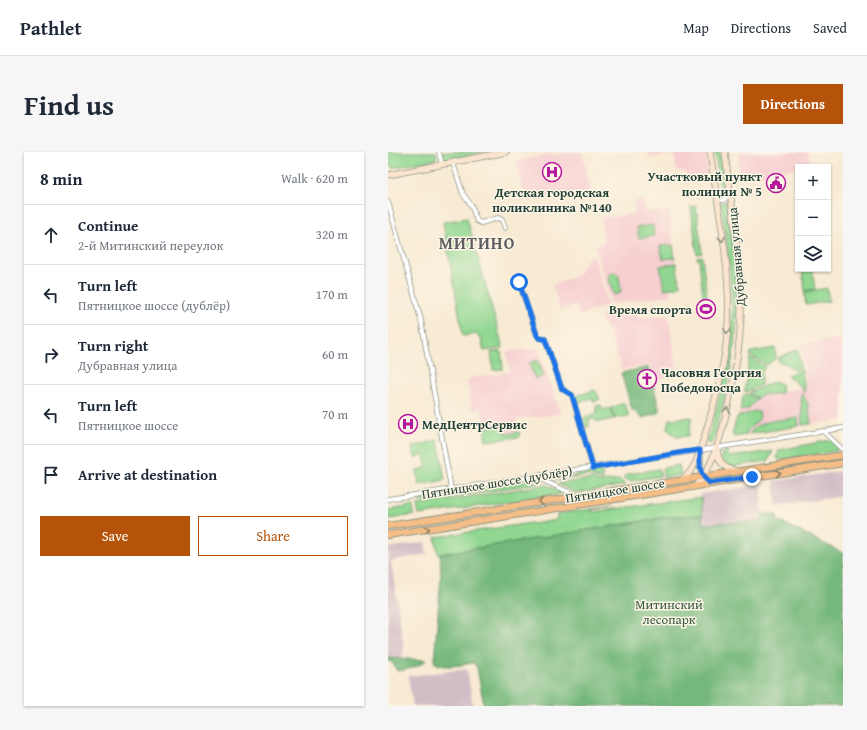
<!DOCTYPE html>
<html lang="en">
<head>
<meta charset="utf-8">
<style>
	:root { --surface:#fff; --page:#f6f6f7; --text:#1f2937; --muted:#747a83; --line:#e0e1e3; --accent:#b45309 }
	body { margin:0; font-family:"Gentium Book Plus",serif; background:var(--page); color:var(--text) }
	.controls { position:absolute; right:12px; top:12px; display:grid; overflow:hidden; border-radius:0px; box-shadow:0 1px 3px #0004 }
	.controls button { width:36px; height:36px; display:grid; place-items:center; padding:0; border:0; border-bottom:1px solid var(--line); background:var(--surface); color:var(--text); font:20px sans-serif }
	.stop { position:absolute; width:12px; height:12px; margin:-9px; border:3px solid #1a73e8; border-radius:50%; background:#fff }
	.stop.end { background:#1a73e8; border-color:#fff; box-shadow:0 1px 4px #0008 }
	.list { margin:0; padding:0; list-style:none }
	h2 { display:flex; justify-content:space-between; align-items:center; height:52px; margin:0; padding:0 16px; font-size:17px }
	h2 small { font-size:13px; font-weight:400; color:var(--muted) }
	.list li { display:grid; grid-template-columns:26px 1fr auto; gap:12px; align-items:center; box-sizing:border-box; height:60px; padding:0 16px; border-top:1px solid var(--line) }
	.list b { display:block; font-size:15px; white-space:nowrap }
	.list p { margin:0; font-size:13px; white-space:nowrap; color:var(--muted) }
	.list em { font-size:13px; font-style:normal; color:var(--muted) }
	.actions { display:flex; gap:8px; padding:12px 16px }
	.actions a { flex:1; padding:9px 0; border:1px solid var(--accent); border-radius:0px; text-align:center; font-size:14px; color:var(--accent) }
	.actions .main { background:var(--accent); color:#fff }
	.icon { flex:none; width:22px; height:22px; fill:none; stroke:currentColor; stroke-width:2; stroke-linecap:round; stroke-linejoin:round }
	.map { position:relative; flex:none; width:455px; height:554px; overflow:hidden; border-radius:0px }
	header { display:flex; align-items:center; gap:24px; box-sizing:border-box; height:56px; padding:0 20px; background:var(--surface); border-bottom:1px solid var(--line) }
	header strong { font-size:19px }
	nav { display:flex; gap:22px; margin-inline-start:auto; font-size:14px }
	.intro { display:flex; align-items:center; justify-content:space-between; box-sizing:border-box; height:96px; padding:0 24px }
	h1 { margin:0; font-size:28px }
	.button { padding:10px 18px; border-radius:0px; background:var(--accent); color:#fff; font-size:14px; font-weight:700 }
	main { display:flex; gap:24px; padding:0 24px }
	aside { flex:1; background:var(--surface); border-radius:0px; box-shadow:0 1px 3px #0004 }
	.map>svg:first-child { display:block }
	.built { fill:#f7cfd1 }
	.industrial { fill:#d2bdc6 }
	.green { fill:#91d791; stroke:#588a62 }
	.forest { fill:#74b87b; stroke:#4a7a58 }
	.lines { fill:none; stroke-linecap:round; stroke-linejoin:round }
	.minor-casing { stroke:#8c9484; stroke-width:5.5 }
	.secondary-casing { stroke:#8c9484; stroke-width:7 }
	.primary-casing { stroke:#8c9484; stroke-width:8 }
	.minor { stroke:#fff; stroke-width:4 }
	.secondary { stroke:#fbe5cf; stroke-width:5.5 }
	.primary { stroke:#f6be87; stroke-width:6 }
	.oneway { stroke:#8d9182 }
	.oneway2 { stroke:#807759 }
	.route { stroke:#1a73e8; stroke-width:5 }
	.labels { text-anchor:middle; stroke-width:3; stroke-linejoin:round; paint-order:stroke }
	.poi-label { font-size:13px; font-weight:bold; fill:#1f3d34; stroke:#fcf5e5; text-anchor:end }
	.street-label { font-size:13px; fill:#1f3d34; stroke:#fcf5e5 }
	.park-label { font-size:13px; fill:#365c47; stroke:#fcf5e5 }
	.district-label { font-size:17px; font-weight:bold; letter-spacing:1px; fill:#5e5d60; stroke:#fcf5e5 }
</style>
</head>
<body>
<header>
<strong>Pathlet</strong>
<nav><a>Map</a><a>Directions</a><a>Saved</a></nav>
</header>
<div class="intro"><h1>Find us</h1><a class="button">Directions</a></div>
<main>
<aside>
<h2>8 min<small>Walk · 620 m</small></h2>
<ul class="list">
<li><svg class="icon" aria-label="ahead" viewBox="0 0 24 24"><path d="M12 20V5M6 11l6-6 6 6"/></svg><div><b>Continue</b><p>2-й Митинский переулок</p></div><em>320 m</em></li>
<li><svg class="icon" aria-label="left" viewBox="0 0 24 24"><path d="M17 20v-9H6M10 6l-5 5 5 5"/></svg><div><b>Turn left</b><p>Пятницкое шоссе (дублёр)</p></div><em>170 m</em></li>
<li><svg class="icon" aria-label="right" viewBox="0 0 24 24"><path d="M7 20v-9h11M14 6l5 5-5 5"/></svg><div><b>Turn right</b><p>Дубравная улица</p></div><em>60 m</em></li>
<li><svg class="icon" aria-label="left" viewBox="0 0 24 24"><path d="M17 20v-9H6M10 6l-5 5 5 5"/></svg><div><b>Turn left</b><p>Пятницкое шоссе</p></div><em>70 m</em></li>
<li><svg class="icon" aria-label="arrive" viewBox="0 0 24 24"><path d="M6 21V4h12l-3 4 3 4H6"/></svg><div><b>Arrive at destination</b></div></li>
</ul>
<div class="actions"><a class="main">Save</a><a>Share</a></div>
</aside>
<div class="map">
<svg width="455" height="554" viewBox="0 0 455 554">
	<rect width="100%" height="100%" fill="#fcf5e5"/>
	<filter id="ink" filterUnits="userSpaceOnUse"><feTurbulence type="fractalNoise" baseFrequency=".025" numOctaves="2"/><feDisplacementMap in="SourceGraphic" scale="8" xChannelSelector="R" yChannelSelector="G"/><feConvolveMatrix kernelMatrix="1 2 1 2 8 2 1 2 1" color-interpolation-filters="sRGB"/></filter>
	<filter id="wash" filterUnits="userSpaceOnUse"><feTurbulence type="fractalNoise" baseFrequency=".012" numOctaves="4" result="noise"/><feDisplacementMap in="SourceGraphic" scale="16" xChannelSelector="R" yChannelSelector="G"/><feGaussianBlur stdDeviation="0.9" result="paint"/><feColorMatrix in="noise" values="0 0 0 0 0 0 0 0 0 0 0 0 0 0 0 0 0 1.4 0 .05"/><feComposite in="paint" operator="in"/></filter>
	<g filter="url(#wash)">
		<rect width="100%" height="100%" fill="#f8ead3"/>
		<path class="built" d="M181 0H194L203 39 142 49 138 47 128 10 166 1 167 3Z
			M260 0H318L321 24 302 27 296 19H289L286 3 283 2 261 6Z
			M349 0 350 12 353 1 351 0H420L423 14 410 15V16L352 26Z
			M256 47 258 60 281 59 291 134 282 136 283 143 223 152 207 93 216 91 213 66 247 62 246 49Z
			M206 104 220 153 191 163 188 153 172 158 164 133 189 124 201 105Z
			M248 156 250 166 280 163 290 223 266 228 263 212 234 218 220 177H218L213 163Z
			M452 186 455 205V267L345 285 344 283 352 257 353 259 364 254 371 244 419 235 413 193Z
			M150 197 173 262 129 267 130 280 118 281 117 272 97 275 93 256 84 258 81 234 78 232 83 226 122 220 118 199Z"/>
		<path class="industrial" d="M455 319V344L389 354 386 329Z
			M374 333V369L315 372 312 342Z
			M37 390 39 402 3 409 16 495 14 506H0V396Z
			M79 517 85 554H25L20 524Z"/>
		<path class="green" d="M0 0H48L49 5 46 8 4 16V13L0 14Z
			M54 0H98L58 8 55 5Z
			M327 0H332L338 43 335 46 333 44Z
			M339 49C342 77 347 106 349 134 352 187 339 239 325 289L321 292 319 290 320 286C332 245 343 203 344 160 344 123 338 87 333 51Z
			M308 54 314 101 309 102 303 55Z
			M79 66 115 196 96 199 93 186 87 182 75 184 55 70Z
			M265 73 266 84 251 86 249 75Z
			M285 93 287 106 275 107 272 94Z
			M314 104 320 153H316L311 107H309V105Z
			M288 111 292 132 290 135 276 137 272 114Z
			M414 117H424L427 137 417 139Z
			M227 120 231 124 233 139 231 142 226 143 220 125 223 121Z
			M439 136 441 149 418 153 416 140Z
			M387 196 388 206 379 213 362 203 363 200Z
			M410 197 413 216 405 218 399 212 391 210 390 206Z
			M113 199 115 217 105 218 103 200Z
			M362 205 377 214 373 223V233L358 240 356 239Z
			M150 208 156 224 147 227 141 211Z
			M414 218 417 239H415L413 235 399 223Z
			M387 229 393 232 394 241 373 243 369 246 361 241Z
			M207 238 212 247 206 250 204 246 190 251 188 244Z
			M414 241 420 252 423 272 414 273 413 242Z
			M359 242 369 247 361 256 353 259 352 257 355 244Z
			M236 251 241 263 240 264 210 270 206 267 201 268V275H198L195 266 209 261 208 254 213 253 215 258 222 256 226 266 227 265 223 256Z
			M367 259 371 260 372 265C369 273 360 274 358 283L346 285 344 283 349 265Z
			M304 265 300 284 288 285 279 277 281 267Z
			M410 266 411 274 362 282C368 267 396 268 410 266Z
			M117 273 118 282 131 280 132 285 98 289 96 276Z
			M50 288 57 328 31 333 29 319 39 315 35 302 27 306 24 295Z
			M443 288 449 296V299L391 308 389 306 391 298Z
			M340 298 341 305 385 299 380 309 342 315H340L333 306 334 301Z
			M291 313 293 323 276 326 274 316Z
			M271 317 273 324 242 329 235 326 239 322Z
			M213 318 215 328 200 324 164 329 188 324V322Z
			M203 327 212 330 232 328 238 333 188 341 170 332Z
			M142 328 152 331 32 350 31 346Z
			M158 333 171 339 173 342 31 363 29 353Z
			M313 345 314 363 286 364 52 402H50L47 385 143 371 145 372 168 368 169 362 224 354 203 358 204 360Z
			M25 354 26 363 0 367V358Z"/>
		<path class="forest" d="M261 215 272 260 255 266 244 258 233 221Z
			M374 361 389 363V368L455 401V554H96L89 516 86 511C74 512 56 518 46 510L53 423 52 402 286 364 314 363 315 372 374 369Z
			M0 506 38 508C31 515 18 518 9 519L4 510 0 509Z"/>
	</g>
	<g filter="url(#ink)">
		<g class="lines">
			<g class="minor-casing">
				<path id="minor" d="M51 0 54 13
					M65 11 75 42 83 53 89 69 93 71 110 66 114 68 117 76
					M329 45 332 48H336L342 42
					M0 50 33 168 63 337
					M131 130 149 183 151 186 157 187 174 237 184 243 205 316
					M435 279 455 298
					M145 324 190 344
					M0 347 455 276"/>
			</g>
			<g class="secondary-casing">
				<path id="secondary" d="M0 23 118 0
					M329 297C330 310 335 316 348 319
					M312 301C312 312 311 327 323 332
					M295 327C309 317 313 294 318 279 329 244 338 208 340 172 343 115 330 56 322 0
					M306 335C321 323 330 293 335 275 344 239 352 201 353 164 354 109 343 54 337 0"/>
			</g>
			<g class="primary-casing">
				<path id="primary" d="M0 374 455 303
					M0 383 455 311"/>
			</g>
			<use href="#minor" class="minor"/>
			<use href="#secondary" class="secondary"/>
			<use href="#primary" class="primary"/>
		</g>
		<defs><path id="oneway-chevron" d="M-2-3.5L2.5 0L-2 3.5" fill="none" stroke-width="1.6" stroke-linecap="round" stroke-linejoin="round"/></defs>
		<g class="oneway">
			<use href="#oneway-chevron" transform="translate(334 87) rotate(83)"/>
			<use href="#oneway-chevron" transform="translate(339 179) rotate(96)"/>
			<use href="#oneway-chevron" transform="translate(339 258) rotate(-77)"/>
		</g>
		<g class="oneway2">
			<use href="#oneway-chevron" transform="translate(390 321) rotate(-9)"/>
			<use href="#oneway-chevron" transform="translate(153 350) rotate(171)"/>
			<use href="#oneway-chevron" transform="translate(39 377) rotate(-9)"/>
		</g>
	</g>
	<g class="lines" filter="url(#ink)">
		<path class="route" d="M131 130 149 183 151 186 157 187 174 237 184 243 205 316 296 300 312 298C312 310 310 324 322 331L364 325"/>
	</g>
	<defs>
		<g id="hospital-ring" transform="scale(1)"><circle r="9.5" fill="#fcf5e5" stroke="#b5179e" stroke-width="1.5"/><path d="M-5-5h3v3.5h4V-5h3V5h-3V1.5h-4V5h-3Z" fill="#b5179e"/></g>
		<g id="civic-ring" transform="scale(1)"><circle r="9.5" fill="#fcf5e5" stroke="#b5179e" stroke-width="1.5"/><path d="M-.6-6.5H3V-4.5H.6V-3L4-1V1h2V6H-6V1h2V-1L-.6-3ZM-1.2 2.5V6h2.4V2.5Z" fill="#b5179e"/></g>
		<g id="stadium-ring" transform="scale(1)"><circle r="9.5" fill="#fcf5e5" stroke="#b5179e" stroke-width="1.5"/><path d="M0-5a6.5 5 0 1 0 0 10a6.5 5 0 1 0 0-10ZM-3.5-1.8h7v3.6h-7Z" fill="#b5179e"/></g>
		<g id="church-ring" transform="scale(1)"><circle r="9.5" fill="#fcf5e5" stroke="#b5179e" stroke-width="1.5"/><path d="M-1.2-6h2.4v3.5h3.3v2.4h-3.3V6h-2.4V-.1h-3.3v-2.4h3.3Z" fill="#b5179e"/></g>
	</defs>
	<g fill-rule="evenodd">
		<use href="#hospital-ring" x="164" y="20"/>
		<use href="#civic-ring" x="388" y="31"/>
		<use href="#stadium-ring" x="318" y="157"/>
		<use href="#church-ring" x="259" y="227"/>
		<use href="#hospital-ring" x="20" y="272"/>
	</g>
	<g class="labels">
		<g class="poi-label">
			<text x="374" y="29">Участковый пункт<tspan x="374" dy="15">полиции № 5</tspan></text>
			<text x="164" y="45" text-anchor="middle">Детская городская<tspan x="164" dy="15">поликлиника №140</tspan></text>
			<text x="304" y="162">Время спорта</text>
			<text x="273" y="225" text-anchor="start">Часовня Георгия<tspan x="273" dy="15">Победоносца</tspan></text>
			<text x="34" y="277" text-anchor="start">МедЦентрСервис</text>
		</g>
		<g class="street-label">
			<text transform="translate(348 105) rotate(-95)" y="5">Дубравная улица</text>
			<text transform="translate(109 330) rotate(-9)" y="5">Пятницкое шоссе (дублёр)</text>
			<text transform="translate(227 338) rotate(-9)" y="5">Пятницкое шоссе</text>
		</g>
		<g class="park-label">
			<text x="281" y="457">Митинский<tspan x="281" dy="15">лесопарк</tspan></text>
		</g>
		<g class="district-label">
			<text x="89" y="97">МИТИНО</text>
		</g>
	</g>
</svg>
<div class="controls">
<button>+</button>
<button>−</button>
<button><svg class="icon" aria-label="layers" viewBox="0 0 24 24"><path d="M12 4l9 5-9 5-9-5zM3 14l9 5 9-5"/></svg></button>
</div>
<div class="stop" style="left:131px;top:130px"></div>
<div class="stop end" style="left:364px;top:325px"></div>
</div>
</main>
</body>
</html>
